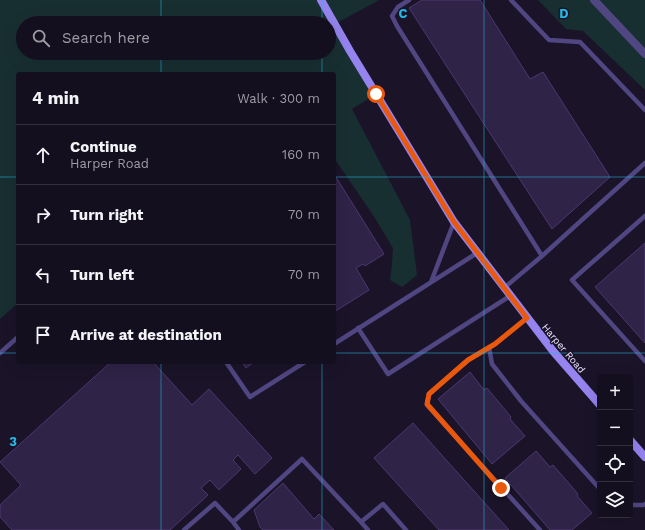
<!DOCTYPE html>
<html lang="en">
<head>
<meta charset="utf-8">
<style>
	:root { --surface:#140f1f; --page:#211d2c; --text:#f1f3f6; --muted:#9d9ca4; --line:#332f3d }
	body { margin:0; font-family:"Work Sans",sans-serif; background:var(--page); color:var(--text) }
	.controls { position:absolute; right:12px; bottom:12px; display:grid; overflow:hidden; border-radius:4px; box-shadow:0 4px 16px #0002 }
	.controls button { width:36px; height:36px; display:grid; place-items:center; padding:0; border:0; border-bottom:1px solid var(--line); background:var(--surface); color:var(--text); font:20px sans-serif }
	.stop { position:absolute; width:12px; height:12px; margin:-9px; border:3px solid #ea580c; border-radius:50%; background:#fff }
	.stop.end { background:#ea580c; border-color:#fff; box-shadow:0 1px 4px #0008 }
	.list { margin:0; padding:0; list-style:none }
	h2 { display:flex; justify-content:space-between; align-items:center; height:52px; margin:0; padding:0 16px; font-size:17px }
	h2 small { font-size:13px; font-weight:400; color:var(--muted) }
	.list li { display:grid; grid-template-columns:26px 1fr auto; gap:12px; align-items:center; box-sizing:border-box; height:60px; padding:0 16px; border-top:1px solid var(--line) }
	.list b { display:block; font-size:15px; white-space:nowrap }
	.list p { margin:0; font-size:13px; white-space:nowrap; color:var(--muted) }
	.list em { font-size:13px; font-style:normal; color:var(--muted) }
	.icon { flex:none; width:22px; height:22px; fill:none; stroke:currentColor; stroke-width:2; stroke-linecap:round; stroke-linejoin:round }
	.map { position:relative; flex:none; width:645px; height:530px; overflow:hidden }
	.search { position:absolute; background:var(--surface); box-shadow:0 4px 16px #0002; left:16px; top:16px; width:320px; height:44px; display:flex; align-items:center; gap:10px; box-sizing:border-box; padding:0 14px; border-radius:22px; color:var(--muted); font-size:15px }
	.panel { position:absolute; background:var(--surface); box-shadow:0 4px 16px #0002; left:16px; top:72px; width:320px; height:292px; border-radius:4px }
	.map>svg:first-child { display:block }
	.green { fill:#182f32; fill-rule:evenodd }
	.building { fill:#2f2347; stroke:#4b3870 }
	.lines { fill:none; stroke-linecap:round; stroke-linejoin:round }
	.lane { stroke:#504682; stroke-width:4.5 }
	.street { stroke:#504682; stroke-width:8 }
	.secondary { stroke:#9583ef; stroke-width:8 }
	.route { stroke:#ea580c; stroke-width:5 }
	.grid { fill:none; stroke:#25b6e3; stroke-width:1; stroke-opacity:0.55 }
	.labels { text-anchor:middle; stroke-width:3; stroke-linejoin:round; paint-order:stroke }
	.street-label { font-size:10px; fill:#e7e0fb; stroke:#1b1429 }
	.grid-label { font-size:13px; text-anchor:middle; font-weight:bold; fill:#25b6e3; stroke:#1b1429; stroke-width:3; stroke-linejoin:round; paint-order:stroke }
</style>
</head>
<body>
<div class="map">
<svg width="645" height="530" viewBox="0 0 645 530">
	<rect width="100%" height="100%" fill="#1b1429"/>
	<path class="green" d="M0 0H379L335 24 376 94 352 109 410 220 417 275 402 287 390 280 392 265 393 248 373 215 334 158V74H18V303L0 319ZM23 23H329V53H23Z
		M538 0H645V90L583 31 566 29Z"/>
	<path class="building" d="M422 0H480L530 79 543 72 610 177 552 229 409 8Z
		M334 174 384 254 365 266 363 264 356 268 369 290 334 312Z
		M645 243V343L595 287Z
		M111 362H153L192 405 209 389 272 458 255 474 238 455 233 460 241 469 219 490 210 480 201 488 208 495 170 530H12L0 517V505L21 485 0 462Z
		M242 362H254L246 368Z
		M470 372 484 390 487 388 511 417 510 419 525 436 492 464 438 399Z
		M413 423 509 530H439L374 458Z
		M536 451 550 467 553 465 578 494 577 496 592 513 572 530H550L505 478Z
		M283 483 314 519 319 514 334 530H263L260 527 254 510Z"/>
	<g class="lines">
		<path class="lane" d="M409 0 398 7 392 16 397 26 542 256 504 288
			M511 0 549 40 580 42 645 110
			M645 216 572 280 645 361
			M542 256 645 163
			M431 282 454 222
			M527 318 495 344 468 360 429 394 427 405 540 530
			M358 328 388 374 510 296
			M334 344 477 253
			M489 347 492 364 521 401 600 489
			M0 353 18 337
			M226 362 250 397 305 362
			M630 505H643L645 504
			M233 522 239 530
			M184 530 215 503 233 522 302 459 361 522
			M368 530 361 522 383 504 406 530"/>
		<path class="street" d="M594 0 645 54"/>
		<path class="secondary" d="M321 0 350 51 454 222 553 351 600 405
			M630 440 645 457"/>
	</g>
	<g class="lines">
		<path class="route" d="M376 94 454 222 527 318 495 344 468 360 429 394 427 404 501 488"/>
	</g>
	<path class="grid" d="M161 0V23M322 0V23M484 0V530M161 53V74M322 53V74M0 177H18M334 177H645M0 353H18M334 353H645M161 362V530M322 362V530"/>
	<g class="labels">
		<g class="street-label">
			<text transform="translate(564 348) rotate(50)" y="4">Harper Road</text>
		</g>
	</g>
	<g class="grid-label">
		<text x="403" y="18">C</text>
		<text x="564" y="18">D</text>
		<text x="13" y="446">3</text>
	</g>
</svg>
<div class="controls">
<button>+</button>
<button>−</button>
<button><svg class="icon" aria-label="locate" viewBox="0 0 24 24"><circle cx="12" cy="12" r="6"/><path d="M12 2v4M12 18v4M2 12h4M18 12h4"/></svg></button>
<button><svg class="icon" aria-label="layers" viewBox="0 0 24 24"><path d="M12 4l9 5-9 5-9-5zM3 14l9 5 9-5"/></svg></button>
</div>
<div class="stop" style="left:376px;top:94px"></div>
<div class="stop end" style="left:501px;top:488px"></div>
<div class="search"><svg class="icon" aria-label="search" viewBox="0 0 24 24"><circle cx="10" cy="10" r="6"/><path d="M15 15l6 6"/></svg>Search here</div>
<section class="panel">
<h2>4 min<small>Walk · 300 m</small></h2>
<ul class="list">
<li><svg class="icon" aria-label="ahead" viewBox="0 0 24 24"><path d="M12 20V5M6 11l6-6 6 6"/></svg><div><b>Continue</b><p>Harper Road</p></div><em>160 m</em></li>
<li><svg class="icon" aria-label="right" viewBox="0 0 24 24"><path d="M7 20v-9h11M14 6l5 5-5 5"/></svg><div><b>Turn right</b></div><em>70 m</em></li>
<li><svg class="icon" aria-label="left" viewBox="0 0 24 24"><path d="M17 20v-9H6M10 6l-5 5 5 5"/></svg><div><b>Turn left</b></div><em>70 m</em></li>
<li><svg class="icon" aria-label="arrive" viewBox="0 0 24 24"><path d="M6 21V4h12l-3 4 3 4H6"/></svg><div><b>Arrive at destination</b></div></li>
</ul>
</section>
</div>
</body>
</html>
